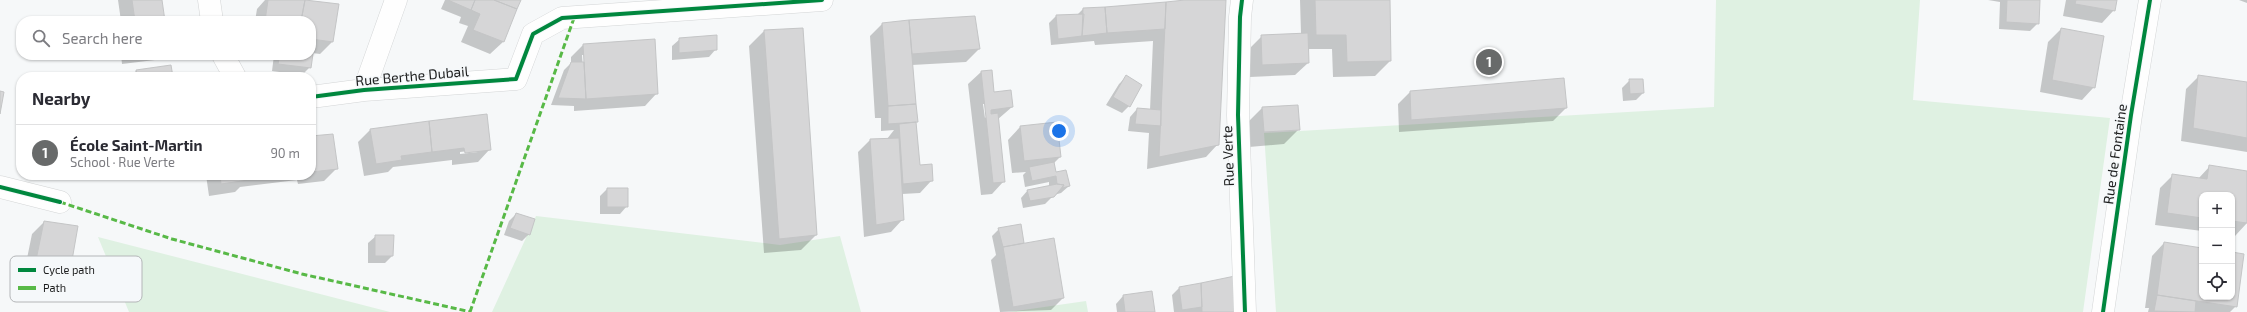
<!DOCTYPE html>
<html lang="en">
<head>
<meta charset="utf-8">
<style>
	:root { --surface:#fff; --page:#f2f2f3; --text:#2b2b33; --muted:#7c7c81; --line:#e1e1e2; --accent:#686a6a }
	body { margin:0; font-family:"Exo 2",sans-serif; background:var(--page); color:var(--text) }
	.controls { position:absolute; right:12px; bottom:12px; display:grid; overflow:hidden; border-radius:8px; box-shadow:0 1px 3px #0004 }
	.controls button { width:36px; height:36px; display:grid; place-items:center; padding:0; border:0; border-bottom:1px solid var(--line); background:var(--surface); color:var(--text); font:20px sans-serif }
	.you { position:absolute; left:1059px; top:131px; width:14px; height:14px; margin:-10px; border:3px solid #fff; border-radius:50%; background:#1a73e8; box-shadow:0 0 0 6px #1a73e833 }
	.badge { display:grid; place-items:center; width:26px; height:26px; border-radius:50%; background:var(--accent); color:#fff; font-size:13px; font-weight:700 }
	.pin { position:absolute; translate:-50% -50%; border:2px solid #fff; box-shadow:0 1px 4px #0006 }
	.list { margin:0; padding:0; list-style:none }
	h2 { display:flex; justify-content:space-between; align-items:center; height:52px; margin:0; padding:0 16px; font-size:17px }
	h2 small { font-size:13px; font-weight:400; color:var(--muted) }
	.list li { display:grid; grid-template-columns:26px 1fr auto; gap:12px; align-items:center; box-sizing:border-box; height:56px; padding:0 16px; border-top:1px solid var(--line) }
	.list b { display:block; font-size:15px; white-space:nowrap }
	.list p { margin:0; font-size:13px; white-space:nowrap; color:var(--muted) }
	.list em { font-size:13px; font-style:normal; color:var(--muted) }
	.icon { flex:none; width:22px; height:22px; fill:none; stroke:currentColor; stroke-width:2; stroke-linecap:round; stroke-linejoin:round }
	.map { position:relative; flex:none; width:2247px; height:312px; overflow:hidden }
	.search { position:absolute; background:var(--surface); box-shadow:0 1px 3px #0004; left:16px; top:16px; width:300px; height:44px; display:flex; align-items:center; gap:10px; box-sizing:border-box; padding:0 14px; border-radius:16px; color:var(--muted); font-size:15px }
	.panel { position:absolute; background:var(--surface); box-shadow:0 1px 3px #0004; left:16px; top:72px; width:300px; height:108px; border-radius:16px }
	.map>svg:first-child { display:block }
	.grass { fill:#dff1e2 }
	.shadow { fill:#0003; fill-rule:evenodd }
	.building { fill:#d6d6d7; stroke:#c4c5c6 }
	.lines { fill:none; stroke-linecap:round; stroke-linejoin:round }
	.minor-casing { stroke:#d3d5d6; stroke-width:23 }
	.minor { stroke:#fefefe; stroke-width:22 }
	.quiet { stroke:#58b947; stroke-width:3; stroke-dasharray:6 3; stroke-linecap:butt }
	.cycleway-casing { stroke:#f5f8fa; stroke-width:6 }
	.cycleway { stroke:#00873e; stroke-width:4 }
	.labels { text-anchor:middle; stroke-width:3; stroke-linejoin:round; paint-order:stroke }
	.street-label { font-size:14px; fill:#1c1d1d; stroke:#f5f8fa }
	.key { fill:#f5f8fa; stroke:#b4b6b8; stroke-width:1 }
	.key-label { font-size:11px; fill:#1c1d1d }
</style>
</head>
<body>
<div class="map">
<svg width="2247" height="312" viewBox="0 0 2247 312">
	<rect width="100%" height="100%" fill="#f6f8f9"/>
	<path class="grass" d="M1716 0H1920L1913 100 2110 118 2083 312H1276L1264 133 1714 107Z
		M536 216 780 245 840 236 861 312H492Z
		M98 237 390 312H129Z
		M1086 301 1088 312H1009Z"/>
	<path class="shadow" d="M118 0H161L164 21H121Z
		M265 0H300L332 42 320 54 312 53 310 67 302 75 272 71 274 55H311V21H255L257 9Z
		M445 0H520L503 42 490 54 461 42 468 26 459 23 461 17 441 9Z
		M1199 0H1225L1218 144 1206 157 1147 169 1149 133 1128 131 1130 117 1137 109 1150 110 1153 41 1095 45 1094 41 1051 45 1049 23 1056 16 1077 15 1083 9Z
		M1300 0H1389L1390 61 1375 76 1333 77 1332 49H1307L1308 63 1295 75 1250 77 1249 49 1262 36 1301 34Z
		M1988 0H2039L2038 23 2030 31 1999 29 2000 2Z
		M2066 0H2116L2114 10 2102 23 2063 16Z
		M2239 0H2247V3Z
		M974 17 979 49 966 62 912 65 919 167 932 180 920 193 902 194 903 219 891 232 864 237 858 152 870 140 887 139 894 130 881 131V118H875L870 36 882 24Z
		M2061 29 2094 87 2082 100 2040 92 2048 42Z
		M764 31 816 235 801 250 764 253 749 46Z
		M680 39 716 49 709 57 672 60V46Z
		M583 45 657 93 645 106 574 111V106L551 105 564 70 571 63V57ZM582 55H584L585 95Z
		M121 55H160L155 60 122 64Z
		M136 71 172 77H130Z
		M991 71 993 93 1012 107 997 120 1004 181 992 194 981 195 968 84 981 72ZM983 104H985L987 116 985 118Z
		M2199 76 2247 83V152L2181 141 2186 89Z
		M1126 77 1129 106 1122 113 1106 105 1119 84Z
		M1563 79 1566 108 1553 121 1399 132 1398 104 1410 92Z
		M1630 80 1643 93 1636 100 1623 101 1622 88Z
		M1262 108 1299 129 1284 144 1249 147 1247 123Z
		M1020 127 1060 157 1054 163 1055 173 1069 186 1061 193 1054 195 1045 204 1023 208 1021 198 1028 190 1049 186V182L1025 187 1023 175 1026 172 1012 173 1008 140Z
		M370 130 490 149 478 162 452 165V160L419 164 393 167 388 172 364 176 358 142ZM478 150V152L460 154V152Z
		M311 137 337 168 324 181 298 184 297 180 240 187 235 192 209 196 206 175H311Z
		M2210 166 2247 172V223L2235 236 2232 235V195H2202V231L2155 225 2160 188 2173 175 2198 179Z
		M607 189 627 206 620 214H600V196Z
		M516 214 529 234 522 241 504 235 509 221Z
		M44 222 69 271 56 284 23 278 32 234Z
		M1020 225 1023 244 1063 298 1051 310 1000 312 991 260 996 255 992 236 999 229Z
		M376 236 392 256 385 263H368V243Z
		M2164 243 2202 249V297H2232V253L2236 306 2230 312H2148L2149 308H2145L2152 256Z
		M1179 288 1236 312H1174L1172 295Z
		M1123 296 1154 312H1117L1116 304Z"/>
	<path class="building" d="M132 0H162L165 21H135Z
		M268 0H305L301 21H265Z
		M305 0 339 4 333 42 311 39V21H301Z
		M448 0H475L471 10Z
		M475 0H494L517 9 504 42 473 30 480 14 471 10Z
		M494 0H521L517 9Z
		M1185 0H1226L1219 145 1159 157 1166 2Z
		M1315 0H1390L1391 61 1347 62 1346 35H1316Z
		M2007 0H2040L2039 24 2006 22Z
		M2076 0H2117L2115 11 2075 4Z
		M1166 2 1165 29 1107 33 1105 7Z
		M1105 7 1107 33 1082 36 1083 8Z
		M1084 14 1082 36 1058 39 1056 15Z
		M975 16 980 49 912 54 909 20Z
		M909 20 916 104 888 106 882 23Z
		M803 28 817 235 779 239 764 30Z
		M2061 28 2104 36 2095 88 2052 80Z
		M1308 33 1309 63 1262 65 1261 35Z
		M717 35V50L679 53V38Z
		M311 39 315 40 311 68 278 64 280 55H311Z
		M655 39 658 94 586 99 583 44Z
		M571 62H584L586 99 558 98Z
		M171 65 173 77H137L136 70Z
		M992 70 994 92 1011 90 1013 107 991 110V114L998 113 1005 182 993 183 981 71Z
		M1126 75 1142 85 1130 107 1113 97Z
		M2198 75 2247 82V138L2193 128Z
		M1564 78 1567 108 1411 120 1410 91Z
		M1629 79H1643L1644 93 1630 94Z
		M0 91 4 92 0 114Z
		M916 104 918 122 888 124V106Z
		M1298 105 1300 130 1264 132 1262 107Z
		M1137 108 1161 110V126L1135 124Z
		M487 114 491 150 465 153 464 148 432 152 429 121Z
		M429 121 432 152 401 156 402 160 376 164 370 129Z
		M916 122 920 165 932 164 933 181 903 184 899 124Z
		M1057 122 1061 157 1024 161 1020 126Z
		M333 134 338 169 311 172V136Z
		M899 138 904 220 876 225 870 139Z
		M1054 162 1056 172 1066 170 1070 186 1062 188 1064 185 1057 184 1056 176 1032 181 1029 167Z
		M2209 165 2247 171V223L2232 221V195H2202V218L2167 213 2172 174 2207 179Z
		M220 175H256L248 176 249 180 221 184Z
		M1057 184 1064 185 1054 197 1030 201 1027 190Z
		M607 188H628V207H607Z
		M516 213 535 219 530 235 510 228Z
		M44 221 78 226 70 272 35 265Z
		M1021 224 1024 243 1003 247 998 228Z
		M375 235H394L393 256H375Z
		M1054 238 1064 298 1013 307 1003 247Z
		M2164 242 2202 248V297H2232V252L2244 254 2237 307 2157 295Z
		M1235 276 1237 312H1202L1201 283Z
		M1201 283 1202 307 1182 310 1179 287Z
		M1152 291 1155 312H1125L1123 295Z
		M2157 295 2196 301 2195 312 2154 311Z"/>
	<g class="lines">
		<g class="minor-casing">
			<path id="minor" d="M209 0 212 21
				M1242 0 1240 17 1238 115 1245 312
				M223 55 235 77
				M364 90 396 0
				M311 97 364 90 516 79 533 34 562 18 822 0
				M0 187 60 202
				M2103 312 2131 115 2150 0"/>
		</g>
		<use href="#minor" class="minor"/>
		<path class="quiet" d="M60 202 172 239 302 274 471 312
			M470 312 574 18"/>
		<g class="cycleway-casing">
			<path id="cycleway" d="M1242 0 1240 17 1238 115 1245 312
				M311 97 364 90 516 79 533 34 562 18 822 0
				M0 187 60 202
				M2103 312 2131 115 2150 0"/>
		</g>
		<use href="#cycleway" class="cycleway"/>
	</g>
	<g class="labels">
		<g class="street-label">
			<text transform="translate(412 76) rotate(-5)" y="5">Rue Berthe Dubail</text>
			<text transform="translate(2115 154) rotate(-82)" y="5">Rue de Fontaine</text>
			<text transform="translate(1228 156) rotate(-92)" y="5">Rue Verte</text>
		</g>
	</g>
	<rect x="10" y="256" width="132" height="46" rx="6" class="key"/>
	<rect x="18" y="268" width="18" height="4" fill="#00873e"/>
	<rect x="18" y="286" width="18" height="4" fill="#58b947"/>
	<g class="key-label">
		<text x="43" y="274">Cycle path</text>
		<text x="43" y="292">Path</text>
	</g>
</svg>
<div class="controls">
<button>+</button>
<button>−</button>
<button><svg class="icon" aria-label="locate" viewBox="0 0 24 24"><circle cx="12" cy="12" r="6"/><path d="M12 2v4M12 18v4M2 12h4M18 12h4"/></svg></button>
</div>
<div class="you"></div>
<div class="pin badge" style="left:1489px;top:62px">1</div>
<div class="search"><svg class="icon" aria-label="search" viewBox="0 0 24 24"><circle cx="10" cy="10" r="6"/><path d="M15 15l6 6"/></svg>Search here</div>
<section class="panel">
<h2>Nearby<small></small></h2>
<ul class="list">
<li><span class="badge">1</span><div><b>École Saint-Martin</b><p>School · Rue Verte</p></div><em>90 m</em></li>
</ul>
</section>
</div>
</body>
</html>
